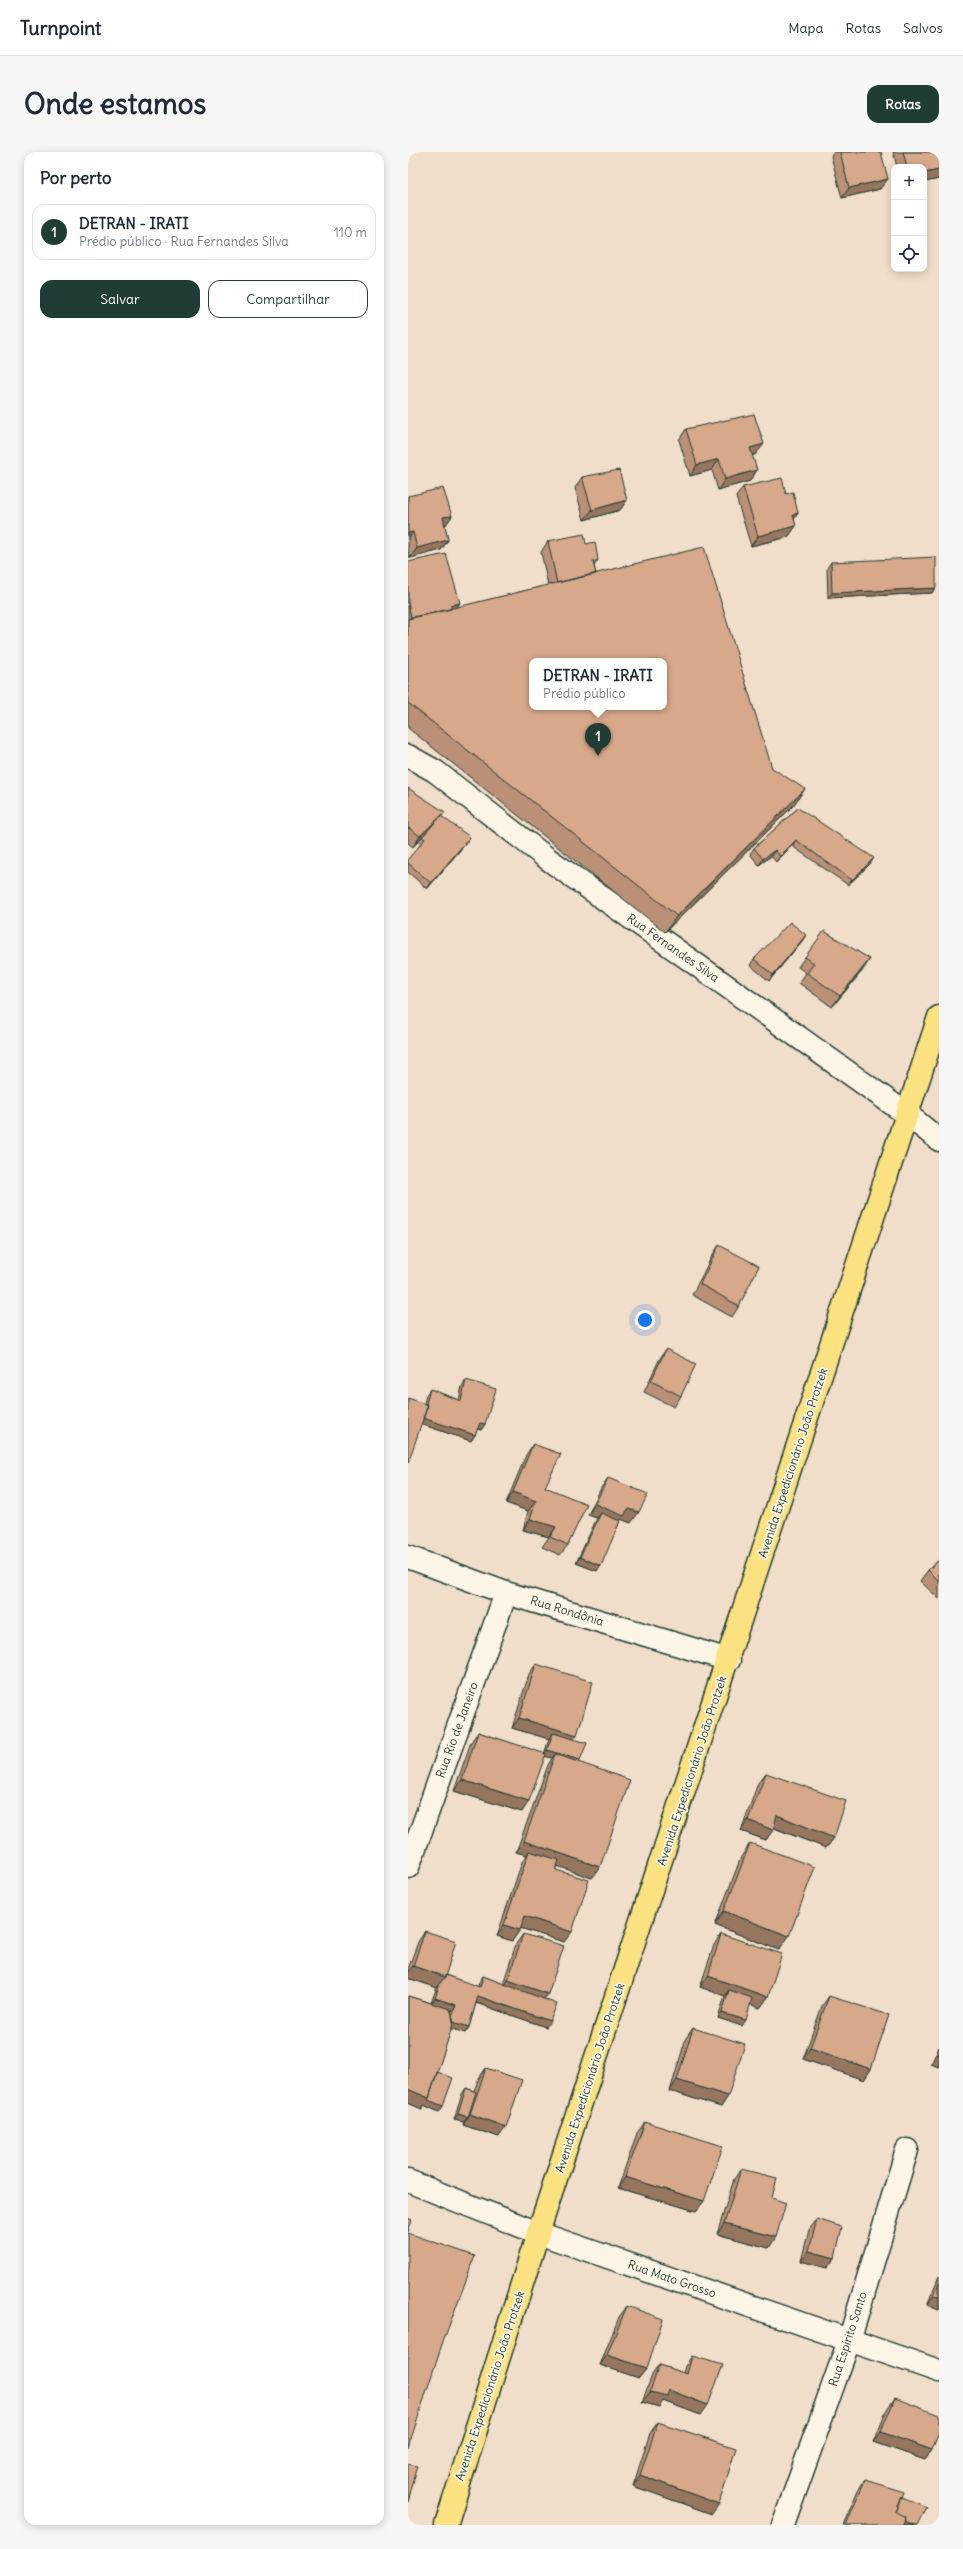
<!DOCTYPE html>
<html lang="pt">
<head>
<meta charset="utf-8">
<style>
	:root { --surface:#fff; --page:#f6f6f7; --text:#1f2937; --muted:#747a83; --line:#e0e1e3; --accent:#1f3d34 }
	body { margin:0; font-family:Delius,sans-serif; background:var(--page); color:var(--text) }
	.controls { position:absolute; right:12px; top:12px; display:grid; overflow:hidden; border-radius:8px; box-shadow:0 2px 10px #0003 }
	.controls button { width:36px; height:36px; display:grid; place-items:center; padding:0; border:0; border-bottom:1px solid var(--line); background:var(--surface); color:var(--text); font:20px sans-serif }
	.you { position:absolute; left:237px; top:1168px; width:14px; height:14px; margin:-10px; border:3px solid #fff; border-radius:50%; background:#1a73e8; box-shadow:0 0 0 6px #1a73e833 }
	.badge { display:grid; place-items:center; width:26px; height:26px; border-radius:50%; background:var(--accent); color:#fff; font-size:13px; font-weight:700 }
	.pin { position:absolute; translate:-50% -33px; filter:drop-shadow(0 1px 2px #0008) }
	.pin::after { content:''; position:absolute; top:21px; width:14px; height:12px; background:inherit; clip-path:polygon(0 0,100% 0,50% 100%) }
	.popup { position:absolute; left:121px; top:506px; width:138px; height:52px; box-sizing:border-box; display:grid; place-content:center; border-radius:8px; background:var(--surface); filter:drop-shadow(0 1px 3px #0005); font-size:13px; white-space:nowrap; color:var(--muted) }
	.popup b { font-size:15px; color:var(--text) }
	.popup::after { content:''; position:absolute; left:50%; top:100%; margin-left:-8px; border:8px solid transparent; border-top-color:var(--surface) }
	.list { margin:0; padding:0; list-style:none }
	h2 { display:flex; justify-content:space-between; align-items:center; height:52px; margin:0; padding:0 16px; font-size:17px }
	h2 small { font-size:13px; font-weight:400; color:var(--muted) }
	.list li { display:grid; grid-template-columns:26px 1fr auto; gap:12px; align-items:center; box-sizing:border-box; height:56px; margin:0 8px 8px; padding:0 8px; border:1px solid var(--line); border-radius:12px }
	.list b { display:block; font-size:15px; white-space:nowrap }
	.list p { margin:0; font-size:13px; white-space:nowrap; color:var(--muted) }
	.list em { font-size:13px; font-style:normal; color:var(--muted) }
	.actions { display:flex; gap:8px; padding:12px 16px }
	.actions a { flex:1; padding:9px 0; border:1px solid var(--accent); border-radius:12px; text-align:center; font-size:14px; color:var(--accent) }
	.actions .main { background:var(--accent); color:#fff }
	.icon { flex:none; width:22px; height:22px; fill:none; stroke:currentColor; stroke-width:2; stroke-linecap:round; stroke-linejoin:round }
	.map { position:relative; flex:none; width:531px; height:2373px; overflow:hidden; border-radius:12px }
	header { display:flex; align-items:center; gap:24px; box-sizing:border-box; height:56px; padding:0 20px; background:var(--surface); border-bottom:1px solid var(--line) }
	header strong { font-size:19px }
	nav { display:flex; gap:22px; margin-inline-start:auto; font-size:14px }
	.intro { display:flex; align-items:center; justify-content:space-between; box-sizing:border-box; height:96px; padding:0 24px }
	h1 { margin:0; font-size:28px }
	.button { padding:10px 18px; border-radius:12px; background:var(--accent); color:#fff; font-size:14px; font-weight:700 }
	main { display:flex; gap:24px; padding:0 24px }
	aside { flex:1; background:var(--surface); border-radius:12px; box-shadow:0 2px 10px #0003 }
	.map>svg:first-child { display:block }
	.lines { fill:none; stroke-linecap:round; stroke-linejoin:round }
	.street-casing { stroke:#1f3d34; stroke-width:25 }
	.highway-casing { stroke:#1f3d34; stroke-width:25 }
	.street { stroke:#fcf5e5; stroke-width:22 }
	.highway { stroke:#fbe180; stroke-width:22 }
	.wall { fill:#ba9077; stroke:#1f3d34 }
	.shaded-wall { fill:#977661; stroke:#1f3d34 }
	.building { fill:#d8a88a; stroke:#1f3d34; fill-rule:evenodd }
	.labels { text-anchor:middle; stroke-width:3.5; stroke-linejoin:round; paint-order:stroke }
	.street-label { font-size:12px; fill:#1f3d34; stroke:#fcf5e5 }
</style>
</head>
<body>
<header>
<strong>Turnpoint</strong>
<nav><a>Mapa</a><a>Rotas</a><a>Salvos</a></nav>
</header>
<div class="intro"><h1>Onde estamos</h1><a class="button">Rotas</a></div>
<main>
<aside>
<h2>Por perto<small></small></h2>
<ul class="list">
<li><span class="badge">1</span><div><b>DETRAN - IRATI</b><p>Prédio público · Rua Fernandes Silva</p></div><em>110 m</em></li>
</ul>
<div class="actions"><a class="main">Salvar</a><a>Compartilhar</a></div>
</aside>
<div class="map">
<svg width="531" height="2373" viewBox="0 0 531 2373">
	<rect width="100%" height="100%" fill="#f1deca"/>
	<filter id="ink" filterUnits="userSpaceOnUse"><feTurbulence type="fractalNoise" baseFrequency=".025" numOctaves="2"/><feDisplacementMap in="SourceGraphic" scale="8" xChannelSelector="R" yChannelSelector="G"/><feConvolveMatrix kernelMatrix="1 2 1 2 8 2 1 2 1" color-interpolation-filters="sRGB"/></filter>
	<g filter="url(#ink)">
		<g class="lines">
			<g class="street-casing">
				<path id="street" d="M0 604 27 619 140 707 500 963 531 988
					M0 1405 98 1441 321 1508
					M0 1715 98 1441
					M0 2029 130 2081 531 2219
					M375 2373 441 2189 499 1998"/>
			</g>
			<g class="highway-casing">
				<path id="highway" d="M38 2373 130 2081 531 865"/>
			</g>
			<use href="#street" class="street"/>
			<use href="#highway" class="highway"/>
		</g>
		<path class="wall" d="M426 0H473L472 37 434 46 423 4Z
			M485 0H531V27L516 30V15H489Z
			M278 277 348 302 344 304 349 318 342 329 310 338 304 318 282 324 271 288Z
			M174 325 219 348 212 358 176 368 167 336Z
			M335 335 378 342 390 361 386 367 388 374 380 385 343 394 328 345Z
			M0 344 44 364 37 374 40 388 33 398 2 406 0 400Z
			M140 389 178 392 186 414 188 422 364 616 385 654 257 780 0 576V410L52 451 48 456 140 433 133 400Z
			M423 410 528 436 524 441 420 446 419 416Z
			M0 636 33 664 58 691 19 737 0 720V707L13 693 10 690 11 688 5 695 0 691Z
			M390 656 462 712 440 733 384 694 368 710 363 704 351 713 342 702 346 696Z
			M398 783 394 789 361 829 342 813 346 807Z
			M397 805 455 818 424 855 391 831 398 821 390 815Z
			M311 1093 331 1154 324 1165 284 1143 304 1104Z
			M258 1197 273 1244 266 1255 236 1240 251 1208Z
			M58 1228 77 1272 73 1278 69 1277 67 1283 63 1289 13 1272 16 1251 18 1243 22 1237 51 1248 54 1234Z
			M125 1292 137 1335 160 1393 152 1403 134 1395 141 1385 115 1378 120 1359 98 1351 118 1303Z
			M200 1326 223 1371 213 1367 189 1419 168 1411 189 1366 180 1363 193 1336Z
			M531 1408V1447L512 1429 520 1418Z
			M128 1512 169 1583 165 1587 192 1715 184 1726 150 1714 148 1718 156 1790 113 1776 112 1778 104 1789 89 1784 114 1710 119 1703 108 1700 140 1613 144 1606 137 1604 114 1660 46 1639 63 1590 70 1580 136 1602 141 1587 104 1576 121 1522Z
			M358 1621 426 1686 418 1696 366 1676 358 1688 333 1679 350 1631Z
			M342 1691 371 1798 307 1773 333 1705Z
			M17 1779 37 1823 70 1835 71 1830 75 1824 95 1832 108 1792 115 1782 140 1842 136 1847 138 1875 68 1851 61 1875 57 1881 43 1876 29 1920 35 1954 31 1960 16 1953 14 1957 0 1951V1844L23 1851 29 1835 0 1826V1817L10 1790Z
			M313 1782 360 1845 352 1856 342 1852 334 1874 310 1866 317 1844 292 1835 306 1793Z
			M421 1844 463 1917 456 1928 395 1907 414 1854Z
			M285 1876 320 1944 313 1955 262 1939 278 1886Z
			M531 1895V1915L523 1912Z
			M78 1916 91 1985 55 1973 56 1970 46 1968 54 1942 58 1936 66 1939 71 1926Z
			M237 1970 296 2049 288 2059 210 2036 229 1981Z
			M333 2017 364 2046 361 2096 309 2082 326 2027Z
			M409 2067 427 2106 419 2116 393 2109 401 2078Z
			M531 2124V2158L519 2153Z
			M219 2154 239 2216 231 2226 192 2213 211 2165Z
			M284 2204 293 2263 255 2249 251 2255 234 2250 244 2223 251 2213 275 2221 277 2214Z
			M487 2246 524 2298 517 2308 466 2290 479 2257Z
			M250 2270 304 2362 225 2334 242 2281Z
			M457 2328 494 2345 510 2373H435L450 2338Z"/>
		<path class="shaded-wall" d="M531 18V27L516 30V21Z
			M480 27 472 37 434 46 441 36Z
			M356 292 348 302 335 307 342 296Z
			M311 307 304 318 282 324 289 313Z
			M349 318 342 329 310 338 317 327Z
			M219 348 212 358 176 368 184 358Z
			M390 361 383 372 385 363Z
			M44 364 37 374 35 365Z
			M388 374 380 385 343 394 350 384Z
			M5 380 0 387V381Z
			M40 388 33 398 2 406 9 396Z
			M190 408 183 419 185 410Z
			M528 436 524 441 420 446 424 441Z
			M52 451 44 461 0 469 3 465Z
			M397 637 385 654 257 780 269 764Z
			M37 660 29 670 11 688 5 695 12 684Z
			M62 685 58 691 19 737 23 731Z
			M388 688 384 694 368 710 372 704Z
			M367 698 363 704 351 713 355 707Z
			M466 706 462 712 440 733 444 728Z
			M398 783 394 789 361 829 365 823Z
			M462 807 455 818 424 855 432 844Z
			M14 1265 67 1283 63 1289 10 1271Z
			M72 1271 77 1272 73 1278 68 1276Z
			M105 1340 128 1349 120 1359 98 1351Z
			M187 1352 220 1357 231 1360 223 1371 213 1367 208 1374 193 1361 189 1366 180 1363Z
			M122 1367 148 1375 141 1385 115 1378Z
			M172 1405 193 1414 189 1419 168 1411Z
			M111 1566 169 1583 161 1593 145 1581 141 1587 104 1576Z
			M139 1598 172 1608 168 1614 147 1602 144 1606 135 1604Z
			M54 1628 121 1649 114 1660 46 1639Z
			M369 1663 426 1686 418 1696 362 1674Z
			M340 1668 365 1678 358 1688 333 1679Z
			M116 1689 192 1715 184 1726 120 1704 121 1699 119 1703 108 1700Z
			M316 1759 381 1784 371 1798 307 1773Z
			M117 1764 164 1780 156 1790 109 1775Z
			M96 1773 112 1778 104 1789 89 1784Z
			M5 1814 37 1825 29 1836 0 1826V1821Z
			M300 1824 360 1845 352 1856 319 1844 321 1838 317 1844 292 1835Z
			M100 1828 140 1842 133 1852 93 1838Z
			M70 1844 142 1869 138 1875 66 1850Z
			M27 1846 48 1853 44 1859 23 1852Z
			M314 1861 338 1868 334 1874 310 1866Z
			M43 1869 61 1875 57 1881 39 1875Z
			M402 1896 463 1917 456 1928 395 1907Z
			M531 1902V1915L523 1912 531 1901Z
			M269 1928 320 1944 313 1955 262 1939Z
			M2 1938 21 1946 35 1954 31 1960 16 1953 14 1957 0 1951V1941Z
			M50 1962 60 1965 56 1970 46 1968Z
			M62 1962 98 1975 91 1985 55 1973Z
			M217 2025 296 2049 288 2059 210 2036Z
			M316 2072 368 2085 361 2096 309 2082Z
			M401 2099 427 2106 419 2116 393 2109Z
			M526 2143 531 2144V2158L519 2153Z
			M199 2203 239 2216 231 2226 192 2213Z
			M261 2238 300 2253 293 2263 255 2249 251 2255 234 2250 242 2240Z
			M473 2280 524 2298 517 2308 466 2290Z
			M232 2323 311 2352 304 2362 225 2334Z
			M485 2365 507 2373H486Z"/>
		<path class="building" d="M432 0H473L480 27 441 36Z
			M495 0H531V18L516 21V15H499Z
			M346 262 356 292 342 296 349 318 317 327 311 307 289 313 278 277Z
			M211 318 219 348 184 358 174 325Z
			M374 326 378 342 385 340 390 361 385 363 388 374 350 384 335 335Z
			M35 336 44 364 35 365 40 388 9 396 5 380 0 381V344Z
			M176 382 178 392 187 390 190 408 185 410 188 422 149 431 140 389Z
			M296 395 364 616 397 637 269 764 0 551V467ZM124 509H256V555H124Z
			M38 402 52 451 43 453V457L27 461 3 465 0 451V410Z
			M528 405V436L424 441 423 410Z
			M0 636 37 660 12 684 1 676 0 677Z
			M390 656 466 706 444 728 388 688 372 704 367 698 355 707 346 696Z
			M33 664 62 685 23 731 0 711V707L17 687 14 685Z
			M382 770 398 783 365 823 346 807Z
			M416 779 462 807 432 844 399 821 406 811 397 805Z
			M311 1093 351 1114 331 1154 292 1132Z
			M258 1197 288 1212 273 1244 243 1229Z
			M58 1228 88 1237 77 1272 72 1271 67 1283 15 1266 20 1253 18 1252 22 1237 53 1249Z
			M0 1246 20 1253 0 1311Z
			M125 1292 153 1302 137 1335 179 1352 160 1393 142 1385 148 1375 122 1367 128 1349 105 1340Z
			M200 1326 240 1342 231 1360 220 1357 216 1364 187 1352Z
			M193 1361 212 1369 193 1414 172 1405Z
			M531 1408V1429L520 1418Z
			M128 1512 185 1530 169 1583 111 1566Z
			M70 1580 138 1602 121 1649 54 1628Z
			M145 1581 179 1591 172 1608 139 1598Z
			M147 1602 222 1628 192 1715 116 1689Z
			M358 1621 438 1649 426 1686 369 1663 365 1678 340 1668Z
			M342 1691 407 1715 381 1784 316 1759Z
			M121 1699 151 1708 148 1718 181 1728 164 1780 117 1764 112 1778 96 1773Z
			M17 1779 48 1789 37 1825 5 1814Z
			M115 1782 156 1794 140 1842 100 1828Z
			M313 1782 374 1802 360 1845 300 1824Z
			M37 1823 72 1835 75 1824 149 1852 142 1869 70 1844 61 1875 45 1870 44 1864 48 1853 27 1846 32 1831 37 1825Z
			M321 1838 344 1846 338 1868 314 1861Z
			M0 1844 42 1857 46 1869 21 1946 2 1938 0 1943Z
			M421 1844 481 1863 463 1917 402 1896Z
			M285 1876 337 1892 320 1944 269 1928Z
			M78 1916 114 1928 98 1975 62 1962Z
			M29 1920 45 1926 35 1954 20 1948 21 1946Z
			M58 1936 68 1940 60 1965 50 1962Z
			M237 1970 315 1994 296 2049 217 2025Z
			M333 2017 369 2026 364 2046 378 2051 368 2085 316 2072Z
			M0 2066 4 2068 0 2080Z
			M409 2067 434 2075 427 2106 401 2099Z
			M0 2081 67 2104 32 2198 0 2296Z
			M531 2131V2144L526 2143Z
			M219 2154 255 2167 239 2216 199 2203Z
			M284 2204 315 2213 300 2253 261 2238 259 2244 242 2240 251 2213 279 2222Z
			M487 2246 531 2263V2280L524 2298 473 2280Z
			M250 2270 328 2296 311 2352 232 2323Z
			M0 2312 10 2314 0 2349Z
			M457 2328 496 2340 488 2360 498 2365 495 2373H438Z
			M494 2345 519 2355 510 2373H507L496 2369 498 2365 488 2360Z"/>
	</g>
	<g class="labels">
		<g class="street-label">
			<text transform="translate(265 796) rotate(35)" y="4">Rua Fernandes Silva</text>
			<text transform="translate(385 1311) rotate(-72)" y="4">Avenida Expedicionário João Protzek</text>
			<text transform="translate(159 1459) rotate(17)" y="4">Rua Rondônia</text>
			<text transform="translate(49 1578) rotate(-70)" y="4">Rua Rio de Janeiro</text>
			<text transform="translate(284 1619) rotate(-72)" y="4">Avenida Expedicionário João Protzek</text>
			<text transform="translate(182 1926) rotate(-72)" y="4">Avenida Expedicionário João Protzek</text>
			<text transform="translate(264 2127) rotate(19)" y="4">Rua Mato Grosso</text>
			<text transform="translate(440 2187) rotate(-72)" y="4">Rua Espírito Santo</text>
			<text transform="translate(82 2234) rotate(-72)" y="4">Avenida Expedicionário João Protzek</text>
		</g>
	</g>
</svg>
<div class="controls">
<button>+</button>
<button>−</button>
<button><svg class="icon" aria-label="locate" viewBox="0 0 24 24"><circle cx="12" cy="12" r="6"/><path d="M12 2v4M12 18v4M2 12h4M18 12h4"/></svg></button>
</div>
<div class="you"></div>
<div class="pin badge" style="left:190px;top:604px">1</div>
<div class="popup"><b>DETRAN - IRATI</b>Prédio público</div>
</div>
</main>
</body>
</html>
